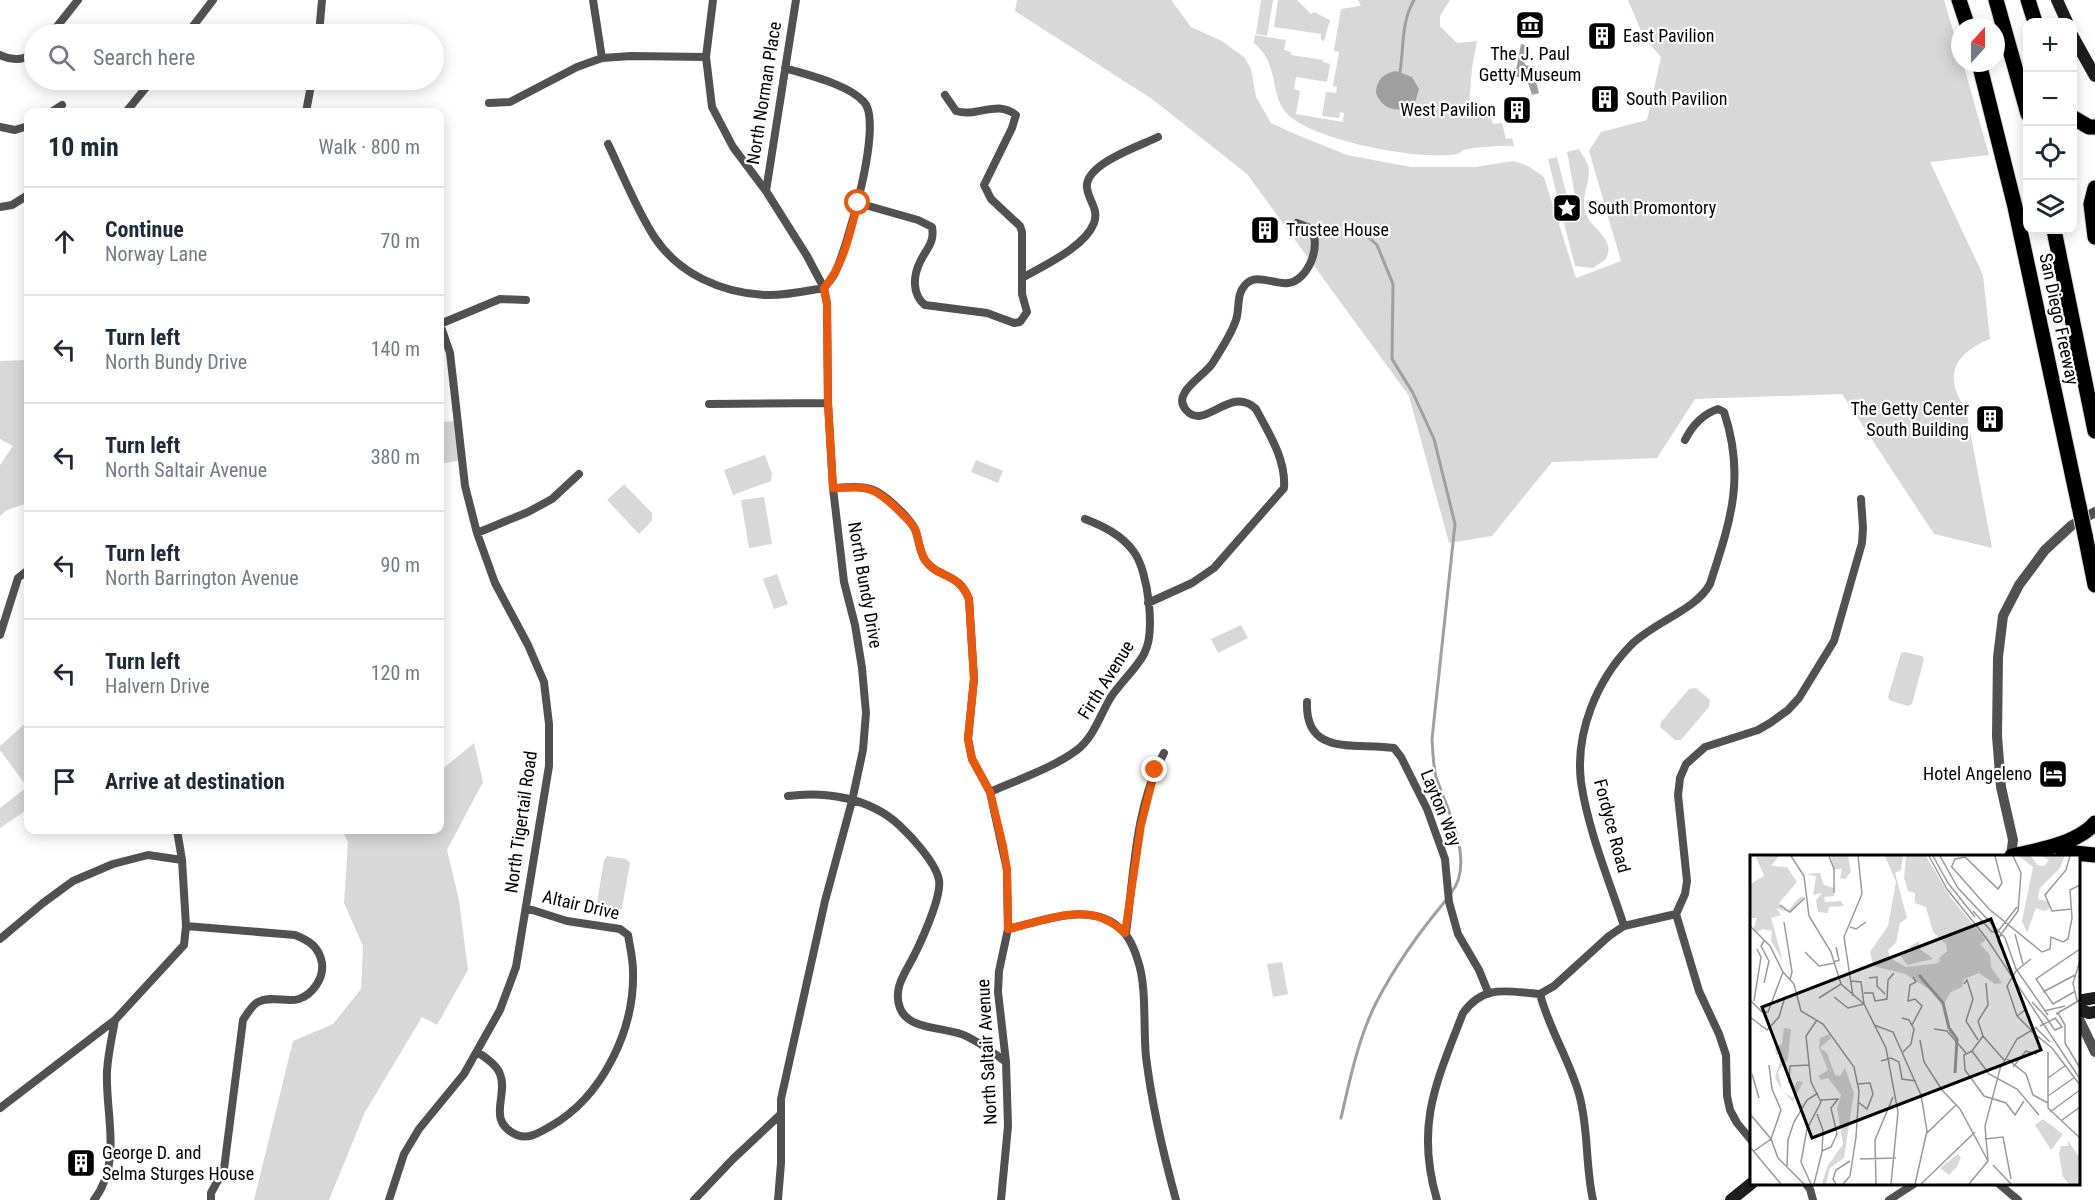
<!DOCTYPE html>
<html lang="en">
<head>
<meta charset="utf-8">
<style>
	:root { --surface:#fff; --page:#f2f2f3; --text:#1f2937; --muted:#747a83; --line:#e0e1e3 }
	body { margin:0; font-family:"Roboto Condensed",sans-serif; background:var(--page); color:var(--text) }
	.controls { position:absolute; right:18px; top:18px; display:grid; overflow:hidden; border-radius:12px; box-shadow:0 3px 15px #0003 }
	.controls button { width:54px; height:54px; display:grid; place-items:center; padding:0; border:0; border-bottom:2px solid var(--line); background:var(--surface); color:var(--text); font:30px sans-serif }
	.compass { position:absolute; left:1951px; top:18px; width:54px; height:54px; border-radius:50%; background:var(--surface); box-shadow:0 3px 15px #0003; rotate:21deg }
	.stop { position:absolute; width:18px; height:18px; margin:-14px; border:4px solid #ea580c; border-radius:50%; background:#fff }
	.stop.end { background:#ea580c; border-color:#fff; box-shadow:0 2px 6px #0008 }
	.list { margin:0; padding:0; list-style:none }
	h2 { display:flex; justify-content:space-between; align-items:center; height:78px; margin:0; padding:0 24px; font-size:26px }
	h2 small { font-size:20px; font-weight:400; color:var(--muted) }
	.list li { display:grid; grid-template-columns:39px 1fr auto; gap:18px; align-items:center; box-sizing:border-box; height:108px; padding:0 24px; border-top:2px solid var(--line) }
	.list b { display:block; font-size:22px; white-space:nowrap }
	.list p { margin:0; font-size:20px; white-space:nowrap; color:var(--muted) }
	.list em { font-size:20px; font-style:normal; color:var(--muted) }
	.icon { flex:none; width:33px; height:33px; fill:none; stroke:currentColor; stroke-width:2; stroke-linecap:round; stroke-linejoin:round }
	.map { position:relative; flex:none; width:2095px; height:1200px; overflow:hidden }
	.search { position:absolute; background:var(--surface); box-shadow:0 3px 15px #0003; left:24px; top:24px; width:420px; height:66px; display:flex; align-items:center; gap:15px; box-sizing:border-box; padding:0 21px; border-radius:33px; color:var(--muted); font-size:22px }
	.panel { position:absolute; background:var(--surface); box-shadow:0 3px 15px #0003; left:24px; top:108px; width:420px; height:726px; border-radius:12px }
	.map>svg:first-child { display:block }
	.green { fill:#d8d8d8 }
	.water { fill:#9f9f9f }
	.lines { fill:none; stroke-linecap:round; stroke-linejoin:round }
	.stream { stroke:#9f9f9f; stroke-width:3 }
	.motorway-casing { stroke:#dbdbdb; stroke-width:17 }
	.minor { stroke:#515151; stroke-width:8 }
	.tertiary { stroke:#515151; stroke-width:10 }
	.secondary { stroke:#1e1e1e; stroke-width:12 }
	.motorway { stroke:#000; stroke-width:15 }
	.motorway-bridge-casing { stroke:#dbdbdb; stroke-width:17; stroke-linecap:butt }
	.motorway-bridge { stroke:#000; stroke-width:15 }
	.route { stroke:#ea580c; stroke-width:8 }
	.labels { text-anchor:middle; stroke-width:4.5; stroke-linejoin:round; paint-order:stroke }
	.poi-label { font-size:18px; fill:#000; stroke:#fff; text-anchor:start }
	.street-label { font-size:18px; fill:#000; stroke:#fff }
	.inset-river { fill:none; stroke:#9f9f9f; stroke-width:3 }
	.inset-road { fill:none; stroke:#999; stroke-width:1.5 }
	.view { fill:#000; fill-opacity:0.15; stroke:#000; stroke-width:3 }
	.inset-edge { fill:none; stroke:#000; stroke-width:3 }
</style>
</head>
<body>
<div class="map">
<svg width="2095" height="1200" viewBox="0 0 2095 1200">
	<rect width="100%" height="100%" fill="#fff"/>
	<path class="green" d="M1017 0H1171L1191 27 1222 41 1245 58 1251 69 1256 97 1271 123 1295 134 1347 155 1411 167H1475L1513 161 1528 166 1544 177 1576 278 1621 261 1589 151 1601 132 1647 120 1661 57 1644 38 1628 0H1944L1960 54V63H1963L1989 155 1930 162 1983 275 1990 339C1955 353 1942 376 1966 409L1992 548 1934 534 1842 394 1695 399 1657 458 1552 462 1492 536 1449 543 1409 396 1247 174 1152 99 1015 11Z
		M1261 0H1273L1267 36 1256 34Z
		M1278 0H1297L1311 14 1314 12 1330 20 1324 41 1321 40V34L1274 27Z
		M1358 0H1450L1440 16V26L1457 43 1477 41 1472 68 1469 105 1476 107V103L1488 105 1493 124 1502 123 1506 139 1512 138 1514 146C1504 145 1474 147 1464 150 1458 153 1462 153 1456 154 1420 161 1320 141 1292 118 1267 99 1282 66 1254 43L1255 35 1286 40 1284 50 1291 52V55L1323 60V62L1330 64 1327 82 1296 77 1294 89 1300 91 1296 114 1343 122 1344 113 1340 112 1339 118 1322 116 1326 92 1336 93 1337 87 1333 86 1339 52 1334 51V50L1341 9 1359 6 1361 5Z
		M1579 149C1581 154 1586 159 1588 165 1592 180 1580 197 1585 212 1591 230 1618 239 1605 260L1593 268 1575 266 1562 215 1574 212 1573 207 1577 206 1567 152Z
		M1557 157 1568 200 1559 203 1548 159Z
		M28 360V503L7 510 0 516V465L13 446 0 439V361Z
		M458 421 462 460 440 464V422Z
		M765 455 772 474 771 481 733 495 724 470Z
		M976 460 1003 471 998 483 971 472Z
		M624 484 652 513V521L639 534 607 500Z
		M764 497 772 544 749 548 741 500Z
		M777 574 788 604 774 609 763 579Z
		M1241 625 1248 638 1218 653 1211 639Z
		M1905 652 1922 656 1924 659 1912 704 1908 706 1891 701 1888 697 1901 653Z
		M1696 688 1710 700 1709 707 1681 740H1675L1660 727 1661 722 1689 689Z
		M28 721V809L0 828V808L27 787 0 750V746Z
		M474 743 483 782 447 850 459 900 468 970 437 1025 422 1017 365 1112 329 1200H254L293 1041 333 1024 361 989 363 946 344 903 348 842 342 830H440V771Z
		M607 856 626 859 630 863 622 908 619 910 600 907 597 903 604 860Z
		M1282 962 1288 994 1273 997 1267 964Z"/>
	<path class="water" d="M1521 44 1526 45 1527 50 1522 60 1526 65 1532 67 1539 93 1532 95 1527 80 1515 76Z
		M1396 71 1412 77 1419 89 1415 103C1401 115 1382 110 1376 93 1376 80 1384 73 1396 71Z"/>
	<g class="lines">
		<path class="stream" d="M1400 72C1404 47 1401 22 1414 0
			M1356 226 1377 245 1393 284 1392 359 1413 393 1434 439 1455 524 1432 739C1433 751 1433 765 1436 777 1447 810 1476 862 1451 893
			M1341 1118C1350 1079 1358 1039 1376 1003 1395 966 1420 931 1447 899"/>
		<g class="motorway-casing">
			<path id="motorway" d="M1959 0 1968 27
				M1996 0 2028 114
				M2028 0 2035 22
				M1979 63 2015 207 2079 506
				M2072 117 2089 127H2095
				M2095 188 2091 204 2095 237
				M2054 230 2095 431
				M2085 535 2095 585
				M2012 856C2037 851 2078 843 2095 823
				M2063 856 2075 853 2095 855"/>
		</g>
		<path class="minor" d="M593 0 602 58
			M713 0 706 57 712 107 733 147 766 191 807 256 824 288 827 304 828 403 833 488 844 582 855 625 862 668 866 713 863 750 852 801 825 901 781 1099V1163L778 1200
			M51 34 78 0
			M187 34 213 0
			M319 34 322 0
			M0 55C12 61 23 60 34 54
			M945 95 956 111C978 118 996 99 1016 115L1012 128 984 185 991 199 1020 226 1022 232V278
			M489 103 510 102 577 67 602 58 631 56 706 57
			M51 112 62 105
			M126 112 152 80
			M306 112 312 80
			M0 127 15 130 28 126
			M608 144C623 175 636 209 655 238 679 274 722 293 765 295 784 296 805 291 824 288 828 283 832 279 835 273 847 247 884 123 864 102 848 84 807 75 785 68
			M766 191 796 0
			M858 203 918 220 932 227C935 243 926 249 920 262 913 276 912 295 925 305L987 313 1014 323 1020 322 1027 312 1022 294V278C1043 266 1085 247 1094 223 1099 209 1089 202 1087 188 1084 164 1140 146 1158 137
			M0 207 12 205 28 195
			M440 324 500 299 526 300
			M709 404 828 403
			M833 488C844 488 859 485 870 489 883 492 909 517 915 529 919 539 919 551 925 560 938 579 958 571 969 599L974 679 968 739 972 759 990 792 1007 870 1008 929 999 971 998 992 1006 1062 1008 1126 1001 1200
			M477 533 528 512 552 499 579 474
			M1148 603 1192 583 1214 568 1284 488C1286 459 1269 434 1256 409 1230 384 1205 432 1186 410 1171 393 1204 376 1212 364 1220 351 1231 335 1236 320 1240 308 1236 295 1245 285 1256 272 1274 285 1288 283 1308 281 1323 244 1310 228L1297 223
			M0 635 18 578 28 570
			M1307 702C1305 758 1357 742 1394 748L1401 757 1427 809 1445 859 1449 902 1458 934 1479 970 1488 992
			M990 792C1017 780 1053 768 1077 750 1094 737 1100 715 1111 697 1121 682 1136 669 1144 654 1156 632 1148 571 1134 552 1122 535 1103 526 1085 519
			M788 796C826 791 870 798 899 825 912 837 936 863 939 880 942 898 918 949 909 965 901 979 894 992 900 1008 909 1032 949 1026 968 1037 982 1044 994 1053 1006 1062
			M186 926 295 935C310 941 319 947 322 963 324 978 313 994 299 999 287 1003 271 995 258 1002 252 1005 247 1014 243 1020L224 1169 211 1193V1200
			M1624 926C1609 880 1588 830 1581 782 1575 732 1597 680 1631 645 1654 622 1696 610 1710 584 1730 522 1746 478 1724 412L1718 409C1703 414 1692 426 1685 440
			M1008 929C1039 922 1079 905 1110 921 1126 930 1133 944 1138 961 1147 987 1143 1028 1146 1057 1152 1105 1163 1153 1176 1200
			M1126 933C1134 874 1135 806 1164 753
			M0 939 43 903 73 881 113 864 148 855 182 860
			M1540 994C1549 1029 1569 1059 1579 1094 1589 1129 1585 1165 1593 1200
			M1540 994 1554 986 1609 936 1624 926 1676 914
			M477 1052C485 1057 497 1065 500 1074 509 1095 485 1121 517 1135 529 1140 540 1132 551 1126 602 1097 635 1030 633 971 633 959 630 947 628 935L620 929 567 921 526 908
			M0 1108 115 1020 184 945 186 926 182 860 177 830
			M1752 1141 1737 1123 1730 1110 1727 1096 1726 1055 1719 1034 1699 991 1676 914 1685 894 1687 881 1678 795 1680 778 1686 764 1705 747 1758 730 1770 723 1788 710 1799 698 1834 641 1862 543 1863 528 1861 499
			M1806 1184 1810 1189 1813 1200
			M1999 1184 2018 1200
			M94 1200C123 1162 105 1114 107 1071 108 1054 112 1037 115 1020
			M389 1200 404 1154 419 1129 464 1074 500 1010 516 967 549 766V724L544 682 528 645 495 583 477 533 465 486 450 353 440 324
			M694 1200 733 1159 781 1114
			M1437 1200C1415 1125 1436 1083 1463 1013 1485 983 1508 992 1540 994
			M1889 1200 1914 1184"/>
		<path class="tertiary" d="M2011 856 2013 840 2001 787 1997 736 1998 657 2003 616 2019 585 2045 550 2072 525 2095 512
			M2078 1017 2095 1052"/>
		<path class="secondary" d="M2057 0 2067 22
			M2072 35 2095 76
			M2078 1005 2083 1000 2095 998
			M2078 1009 2089 1013 2095 1012
			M1731 1200 1752 1183"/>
		<use href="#motorway" class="motorway"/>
		<g class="motorway-bridge-casing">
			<path id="motorway-bridge" d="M2079 506 2085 535"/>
		</g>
		<use href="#motorway-bridge" class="motorway-bridge"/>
	</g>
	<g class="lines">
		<path class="route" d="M858 203C850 232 844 265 824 288L827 304 828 403 833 488C868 487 873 485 899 511 905 517 911 522 915 529 919 539 919 551 925 560 938 579 958 571 969 599L974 679 968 739 972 759 990 792 1003 846 1007 870 1008 929C1039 922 1080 904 1110 922 1116 925 1121 930 1125 933L1141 825 1155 770"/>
	</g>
	<defs>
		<g id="museum-square" transform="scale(1.5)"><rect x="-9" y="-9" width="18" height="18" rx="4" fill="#000" stroke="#fff"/><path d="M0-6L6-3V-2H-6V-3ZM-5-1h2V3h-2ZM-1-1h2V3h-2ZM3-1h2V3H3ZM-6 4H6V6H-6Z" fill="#fff"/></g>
		<g id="building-square" transform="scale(1.5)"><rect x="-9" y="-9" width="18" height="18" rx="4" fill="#000" stroke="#fff"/><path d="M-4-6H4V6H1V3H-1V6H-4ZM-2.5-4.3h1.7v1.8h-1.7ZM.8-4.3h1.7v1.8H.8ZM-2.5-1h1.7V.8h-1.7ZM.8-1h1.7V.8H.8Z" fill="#fff"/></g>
		<g id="sight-square" transform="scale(1.5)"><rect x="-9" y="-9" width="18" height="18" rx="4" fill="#000" stroke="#fff"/><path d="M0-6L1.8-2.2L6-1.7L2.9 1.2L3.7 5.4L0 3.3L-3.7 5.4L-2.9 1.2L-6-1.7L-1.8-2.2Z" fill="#fff"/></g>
		<g id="hotel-square" transform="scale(1.5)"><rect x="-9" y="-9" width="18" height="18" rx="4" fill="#000" stroke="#fff"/><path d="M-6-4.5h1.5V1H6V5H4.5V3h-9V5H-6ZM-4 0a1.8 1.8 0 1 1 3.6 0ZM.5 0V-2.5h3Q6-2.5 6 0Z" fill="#fff"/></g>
	</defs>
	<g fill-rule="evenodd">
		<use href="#museum-square" x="1530" y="25"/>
		<use href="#building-square" x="1602" y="36"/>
		<use href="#building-square" x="1605" y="99"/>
		<use href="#building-square" x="1517" y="110"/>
		<use href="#sight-square" x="1567" y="208"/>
		<use href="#building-square" x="1265" y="230"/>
		<use href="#building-square" x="1990" y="419"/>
		<use href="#hotel-square" x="2053" y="774"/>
		<use href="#building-square" x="81" y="1163"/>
	</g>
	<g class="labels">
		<g class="poi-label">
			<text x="1623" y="42">East Pavilion</text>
			<text x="1530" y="60" text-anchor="middle">The J. Paul<tspan x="1530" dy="21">Getty Museum</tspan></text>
			<text x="1626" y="105">South Pavilion</text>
			<text x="1496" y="116" text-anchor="end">West Pavilion</text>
			<text x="1588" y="214">South Promontory</text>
			<text x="1286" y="236">Trustee House</text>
			<text x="1969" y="415" text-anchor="end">The Getty Center<tspan x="1969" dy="21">South Building</tspan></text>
			<text x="2032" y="780" text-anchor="end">Hotel Angeleno</text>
			<text x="102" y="1159">George D. and<tspan x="102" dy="21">Selma Sturges House</tspan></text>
		</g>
		<g class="street-label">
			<text transform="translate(764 93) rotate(-81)" y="6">North Norman Place</text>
			<text transform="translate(2059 319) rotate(78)" y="6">San Diego Freeway</text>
			<text transform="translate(865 585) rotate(80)" y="6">North Bundy Drive</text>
			<text transform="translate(1106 680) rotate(-58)" y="6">Firth Avenue</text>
			<text transform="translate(1441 808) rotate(68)" y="6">Layton Way</text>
			<text transform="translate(521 822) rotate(-82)" y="6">North Tigertail Road</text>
			<text transform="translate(1612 826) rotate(75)" y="6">Fordyce Road</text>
			<text transform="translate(581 905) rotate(13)" y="6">Altair Drive</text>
			<text transform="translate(987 1052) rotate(-93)" y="6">North Saltair Avenue</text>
		</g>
	</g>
	<g transform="translate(1750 855)">
		<rect width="330" height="330" fill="#fff"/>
		<path d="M29 1 21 11 37 12 47 27 29 48 38 56 48 44 53 41 54 44 40 58 26 53 31 60 21 63 33 106 21 86 22 76 13 74 7 77 3 75 7 63H0V29L14 21 6 2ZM81 1H98L101 17 95 24 90 23 92 14H84ZM135 1H153L151 15 145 18 157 63 150 68 146 88 138 95 140 103 156 112 189 108 188 104 192 109 189 103 197 96 196 89 183 77 176 52 165 48V38L158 36 154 23 156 1H176L201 43 236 85 230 89 240 100 241 112 252 128 245 129 229 118 214 124 212 132 201 137 193 150 182 136 155 119 123 111 120 97 138 71 146 27ZM269 1H281L287 10 294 11 299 5 291 1H315L310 13 290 33 288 44 299 47 300 53 294 56 286 53 277 78 272 66 283 12ZM70 18 74 30 84 33V41L74 42 75 47 91 46 94 51 79 52 78 58 68 57 66 45 72 38 63 40 66 21 55 19ZM169 86 170 94 183 104 157 110 149 98H159V92ZM34 173 41 174 38 204 28 217 32 235 42 243 47 237 43 234 47 226 53 227 43 247 32 235 25 223 32 200H26L25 192 32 189ZM79 179 81 183 70 193 77 198 85 220 90 221 95 213 104 238 94 303 80 313 76 329H72L77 312 93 289 87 253 91 240 78 223 71 225 68 221 78 215 69 193 70 183ZM293 264 313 279 301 295 285 270ZM318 286 330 303V329H319L313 322 309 299 311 291H318ZM208 299 211 302 207 312 199 320 190 313Z" fill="#d8d8d8"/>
		<path class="inset-river" d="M169 120 193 148 199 173 207 184 205 218"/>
		<path class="inset-road" d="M41 1 54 21 59 61 81 97 91 129 114 149 136 193 148 257 141 329M79 1 84 14V38M179 1 197 34 237 84 330 224M183 1 198 28 225 62M190 1 208 33 255 83 266 114 298 160M320 1 316 15 295 40 302 56 321 54M201 11 239 54 292 97 300 94 301 82 313 87 318 84 322 63 320 35 330 30M202 11 205 4 215 2 248 34 252 28 245 1M30 50 40 57 55 43M223 56 242 77 248 76M34 67 42 117 40 124M0 71 20 91 33 117 44 129 51 156 73 169 104 212 109 236 106 282 100 321 93 329M100 72 106 74 116 67M249 75 267 52M252 78 268 56 271 18 263 1M251 79 248 86 260 113M265 79 273 109M55 97 69 111 85 108M84 107 89 105 86 92M119 123 127 122V131L135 139M14 128 19 106 11 91 14 86M236 128 238 150 228 166 233 181 254 205M214 129 217 125 223 144 216 166 228 185M293 137 325 120M324 137 303 149 286 124 330 94M114 138H123L125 146 137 144 138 125 144 118M103 141 94 82 112 39 108 1M84 142 98 153 114 149 111 127 101 126M69 143 91 129M0 145 12 157H18L33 117M4 146 11 102 7 94M327 146 323 128 330 106M282 147 296 162 304 174 305 175 312 172 305 163 304 164 290 171M294 156 315 151M308 158 315 170V188L330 213M306 159 330 145M267 161 257 131 266 116 281 104M267 161 281 175M267 161 275 155 274 147M0 162 17 175M152 163 159 165 164 174 161 189 153 197M124 170 143 177 171 240 177 276 165 329M162 170 172 151 165 144 158 146 160 130 166 127 163 122M286 173 300 187M184 174 197 176 216 198M17 175 29 162 35 142M281 176 302 193 330 230M170 185 174 207 192 235 210 254 238 306M222 196 214 200 215 215 234 241 256 248 265 260 274 246M222 196 239 219 267 234 289 260M222 196 233 181M298 197V253L330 283M257 204 276 219 283 240 298 248M131 206 141 203 149 207 152 224 166 226M263 212 276 196 287 199M2 219 9 243M298 223 316 210M39 228 40 211 59 210M107 229 120 228 123 239 117 254 108 247M298 241 325 222M71 245 88 244 81 253 87 279 81 292 72 296M300 257 330 235M0 259 21 284 28 303 54 329M312 265 330 252M177 278 206 250M235 284 253 282 261 324M0 292 31 329M4 296 21 284 31 255 22 234 19 210M110 304 146 303M243 310 261 329M37 311 38 285 44 267 57 245 68 238M61 329 51 307 57 274 71 247 61 227 56 181 67 165M64 329 72 297 73 275 67 259M86 329 83 324 86 315 100 306M126 329 125 285 143 242M171 329 225 277M219 329 238 306 235 271 250 214 267 184 287 172"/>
		<path class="view" d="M241 64 291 195 62 283 12 152Z"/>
		<rect width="330" height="330" class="inset-edge"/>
	</g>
</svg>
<div class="controls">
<button>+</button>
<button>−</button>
<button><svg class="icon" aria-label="locate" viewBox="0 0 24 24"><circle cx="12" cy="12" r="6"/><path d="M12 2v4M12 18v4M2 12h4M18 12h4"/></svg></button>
<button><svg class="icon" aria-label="layers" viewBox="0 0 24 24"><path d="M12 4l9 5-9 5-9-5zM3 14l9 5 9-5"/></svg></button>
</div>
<svg class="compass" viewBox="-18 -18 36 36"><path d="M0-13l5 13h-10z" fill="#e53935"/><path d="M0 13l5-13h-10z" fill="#747a83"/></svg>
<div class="stop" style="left:858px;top:203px"></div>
<div class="stop end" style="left:1155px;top:770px"></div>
<div class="search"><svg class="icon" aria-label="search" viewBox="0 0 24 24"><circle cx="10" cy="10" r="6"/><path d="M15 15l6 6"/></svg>Search here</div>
<section class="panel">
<h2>10 min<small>Walk · 800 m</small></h2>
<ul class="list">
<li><svg class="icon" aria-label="ahead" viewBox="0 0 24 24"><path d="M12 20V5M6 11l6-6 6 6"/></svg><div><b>Continue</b><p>Norway Lane</p></div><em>70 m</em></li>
<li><svg class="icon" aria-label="left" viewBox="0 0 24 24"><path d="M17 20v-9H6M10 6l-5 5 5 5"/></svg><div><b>Turn left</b><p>North Bundy Drive</p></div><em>140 m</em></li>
<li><svg class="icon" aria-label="left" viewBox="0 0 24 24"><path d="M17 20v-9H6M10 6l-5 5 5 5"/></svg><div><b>Turn left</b><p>North Saltair Avenue</p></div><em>380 m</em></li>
<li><svg class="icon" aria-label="left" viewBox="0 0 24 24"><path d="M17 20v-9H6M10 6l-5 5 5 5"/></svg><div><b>Turn left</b><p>North Barrington Avenue</p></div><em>90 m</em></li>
<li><svg class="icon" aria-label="left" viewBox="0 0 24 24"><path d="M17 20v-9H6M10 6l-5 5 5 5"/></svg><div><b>Turn left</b><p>Halvern Drive</p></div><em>120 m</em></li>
<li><svg class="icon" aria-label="arrive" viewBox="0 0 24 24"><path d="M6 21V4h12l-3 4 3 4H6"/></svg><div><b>Arrive at destination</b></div></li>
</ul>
</section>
</div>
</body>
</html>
